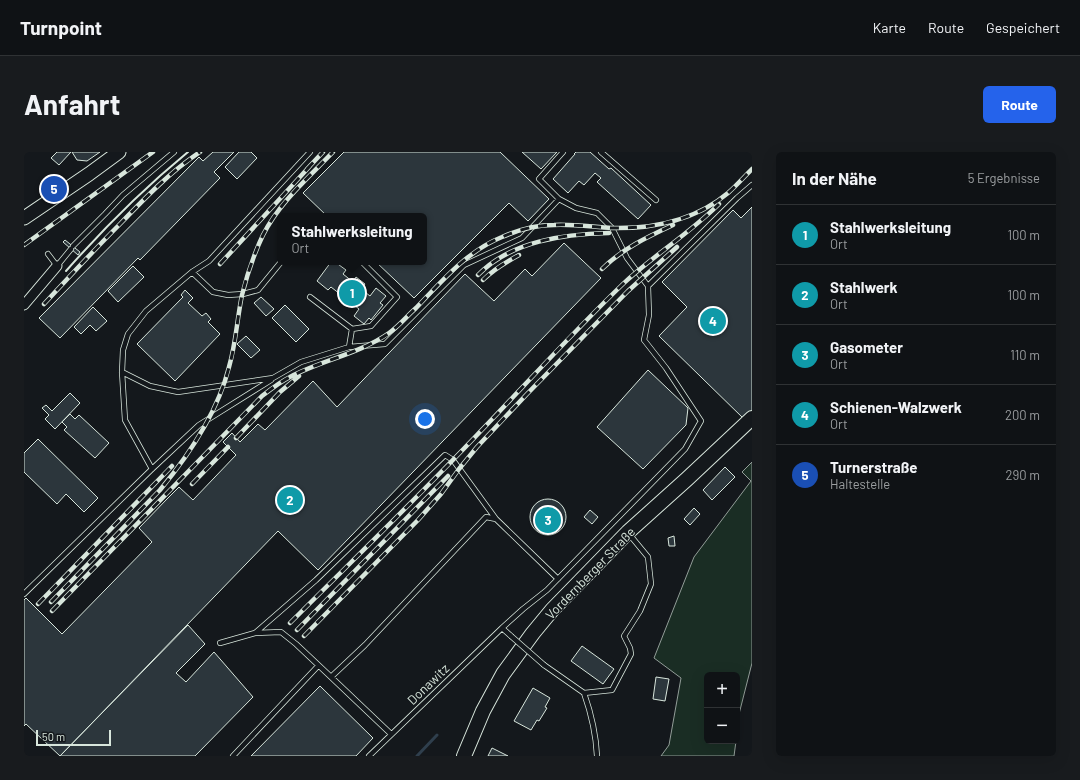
<!DOCTYPE html>
<html lang="de">
<head>
<meta charset="utf-8">
<style>
	:root { --surface:#0f1215; --page:#181b1e; --text:#f1f3f6; --muted:#9b9ea0; --line:#2f3234; --accent:#2563eb }
	body { margin:0; font-family:Barlow,sans-serif; background:var(--page); color:var(--text) }
	.controls { position:absolute; right:12px; bottom:12px; display:grid; overflow:hidden; border-radius:6px; box-shadow:0 4px 16px #0002 }
	.controls button { width:36px; height:36px; display:grid; place-items:center; padding:0; border:0; border-bottom:1px solid var(--line); background:var(--surface); color:var(--text); font:20px sans-serif }
	.scale { position:absolute; left:12px; bottom:10px; width:75px; box-sizing:border-box; padding-left:4px; border:2px solid #d8e6dc; border-top:0; font-size:11px; line-height:14px; white-space:nowrap; color:#d8e6dc; -webkit-text-stroke:3px #14181c; paint-order:stroke }
	.you { position:absolute; left:401px; top:267px; width:14px; height:14px; margin:-10px; border:3px solid #fff; border-radius:50%; background:#1a73e8; box-shadow:0 0 0 6px #1a73e833 }
	.badge { display:grid; place-items:center; width:26px; height:26px; border-radius:50%; background:var(--accent); color:#fff; font-size:13px; font-weight:700 }
	.pin { position:absolute; translate:-50% -50%; border:2px solid #fff; box-shadow:0 1px 4px #0006 }
	.popup { position:absolute; left:253px; top:61px; width:150px; height:52px; box-sizing:border-box; display:grid; place-content:center; border-radius:6px; background:var(--surface); filter:drop-shadow(0 1px 3px #0005); font-size:13px; white-space:nowrap; color:var(--muted) }
	.popup b { font-size:15px; color:var(--text) }
	.popup::after { content:''; position:absolute; left:50%; top:100%; margin-left:-8px; border:8px solid transparent; border-top-color:var(--surface) }
	.list { margin:0; padding:0; list-style:none }
	h2 { display:flex; justify-content:space-between; align-items:center; height:52px; margin:0; padding:0 16px; font-size:17px }
	h2 small { font-size:13px; font-weight:400; color:var(--muted) }
	.list li { display:grid; grid-template-columns:26px 1fr auto; gap:12px; align-items:center; box-sizing:border-box; height:60px; padding:0 16px; border-top:1px solid var(--line) }
	.list b { display:block; font-size:15px; white-space:nowrap }
	.list p { margin:0; font-size:13px; white-space:nowrap; color:var(--muted) }
	.list em { font-size:13px; font-style:normal; color:var(--muted) }
	.map { position:relative; flex:none; width:728px; height:604px; overflow:hidden; border-radius:6px }
	header { display:flex; align-items:center; gap:24px; box-sizing:border-box; height:56px; padding:0 20px; background:var(--surface); border-bottom:1px solid var(--line) }
	header strong { font-size:19px }
	nav { display:flex; gap:22px; margin-inline-start:auto; font-size:14px }
	.intro { display:flex; align-items:center; justify-content:space-between; box-sizing:border-box; height:96px; padding:0 24px }
	h1 { margin:0; font-size:28px }
	.button { padding:10px 18px; border-radius:6px; background:var(--accent); color:#fff; font-size:14px; font-weight:700 }
	main { display:flex; gap:24px; padding:0 24px }
	aside { flex:1; background:var(--surface); border-radius:6px; box-shadow:0 4px 16px #0002 }
	.map>svg:first-child { display:block }
	.green { fill:#1a2d24; stroke:#939e99 }
	.lines { fill:none; stroke-linecap:round; stroke-linejoin:round }
	.stream { stroke:#2f3f4d; stroke-width:3 }
	.building { fill:#2c363c; stroke:#d8e6dc }
	.lane-casing { stroke:#d8e6dc; stroke-width:6 }
	.street-casing { stroke:#d8e6dc; stroke-width:11 }
	.secondary-casing { stroke:#d8e6dc; stroke-width:15 }
	.primary-casing { stroke:#d8e6dc; stroke-width:16 }
	.lane { stroke:#14181c; stroke-width:4.5 }
	.street { stroke:#14181c; stroke-width:9 }
	.secondary { stroke:#14181c; stroke-width:13 }
	.primary { stroke:#14181c; stroke-width:14 }
	.rail-casing { stroke:#d8e6dc; stroke-width:4.5 }
	.rail { stroke:#14181c; stroke-width:3; stroke-dasharray:9; stroke-linecap:butt }
	.lane-bridge-casing { stroke:#d8e6dc; stroke-width:6; stroke-linecap:butt }
	.lane-bridge { stroke:#14181c; stroke-width:4.5 }
	.wall { stroke:#d8e6dc; stroke-width:2 }
	.labels { text-anchor:middle; stroke-width:3; stroke-linejoin:round; paint-order:stroke }
	.street-label { font-size:13px; fill:#d8e6dc; stroke:#14181c }
</style>
</head>
<body>
<header>
<strong>Turnpoint</strong>
<nav><a>Karte</a><a>Route</a><a>Gespeichert</a></nav>
</header>
<div class="intro"><h1>Anfahrt</h1><a class="button">Route</a></div>
<main>
<div class="map">
<svg width="728" height="604" viewBox="0 0 728 604">
	<rect width="100%" height="100%" fill="#14181c"/>
	<path class="green" d="M728 310V511L714 566 713 575V523H683V589H712L710 604H637L645 593 657 526 630 506 670 405 727 329 718 320Z"/>
	<g class="lines">
		<path class="stream" d="M393 604 413 583"/>
	</g>
	<path class="building" d="M33 0H47L35 13 27 6Z
		M48 0H76L63 9 53 8Z
		M189 0H210L190 20 196 26 116 108 114 106 36 186 15 166 175 5 179 9Z
		M215 0H227L233 6 213 27 201 15Z
		M320 0H476L525 47 504 69 485 51 390 146 352 110H400V64H303L279 41Z
		M498 0H533L517 17Z
		M552 0H566L585 17 587 16 627 53 614 67 573 30 577 26 571 21 560 33 555 29 544 41 529 27 551 2H550Z
		M728 55V259L720 267 635 184 663 155 638 130 709 58 717 66Z
		M41 88 56 100 54 103 39 90Z
		M540 91 577 126 294 418 254 379 36 604 2 572 0 574V448L2 446 38 482 128 390 115 376 143 347 155 335 169 348 212 303 199 290 208 281 216 290 234 272 241 278 289 229 313 255 441 122 470 149 501 117 508 124Z
		M307 110H311L322 118 319 122 329 130 332 125 341 132 337 137 346 144 352 136 362 144 356 151 359 153 347 168 345 166 340 172 330 164 335 157 307 135 304 138 293 129Z
		M109 114 120 125 94 150 84 139Z
		M161 138 169 146 164 151 178 164 182 161 187 167 184 170 196 182 151 229 113 192 159 145 157 143Z
		M237 145 250 157 242 164 230 151Z
		M261 153 285 177 272 190 248 166Z
		M69 155 83 169 72 179 66 173 57 182 50 175Z
		M222 184 236 198 227 206 213 192Z
		M624 218 664 256 662 273 619 317 573 275Z
		M46 241 56 251 31 277 21 267 25 263 18 256 22 253 28 259Z
		M46 262 51 267 55 263 85 291 71 306 40 278 43 275 38 270Z
		M14 287 74 346 60 360 42 342 33 352 0 320V301Z
		M701 315 711 325 688 348 679 338Z
		M506 365a18 18 0 1 1 36 0a18 18 0 1 1-36 0Z
		M670 356 676 362 666 373 660 367Z
		M566 358 574 365 568 372 560 365Z
		M650 384 651 394H645L644 386Z
		M164 473 181 492 152 521 162 530 190 500 229 545 171 604H36Z
		M558 494 590 517 579 532 547 509Z
		M632 525 645 527 641 549 629 547Z
		M296 534 349 586 332 604H227Z
		M509 536 526 546 521 555 523 556 515 569 513 568 507 578 490 569Z
		M468 596 484 604H464Z"/>
	<g class="lines">
		<g class="lane-casing">
			<path id="lane" d="M577 0 632 48
				M49 94 81 62 99 43 150 0
				M24 102 33 114 47 97
				M168 120 189 140 204 143 219 142 234 138 257 110
				M624 134 713 46 728 33
				M286 145 328 177 347 174 373 145 338 110
				M325 195 328 177
				M98 220 126 234 154 240 249 226 277 210 325 195 361 192 440 113 498 86 535 47
				M128 317 101 268 98 220 99 198 104 182 122 159 168 120 185 109 286 0
				M0 442 128 317 175 273 247 228
				M478 476 487 484
				M231 481 292 428 421 303 429 308 472 367
				M196 491 231 481 257 480 272 492 307 525
				M520 513 560 541
				M560 541 588 538 607 502 606 496 600 484 616 459 627 432 624 405 605 382
				M560 541C567 561 572 582 573 604
				M367 582 307 525 341 493 462 365 472 367 534 427
				M209 604 294 514
				M345 604 478 476 499 457 523 438 661 297 677 269 642 216 620 188 625 163 624 134 603 106 588 76 573 61 552 56 535 47 515 27 539 0"/>
		</g>
		<g class="street-casing">
			<path id="street" d="M0 153 33 114"/>
		</g>
		<g class="secondary-casing">
			<path id="secondary" d="M0 66 65 22 95 0"/>
		</g>
		<g class="primary-casing">
			<path id="primary" d="M440 604 459 559 479 522 509 481 528 458 604 380 663 327 728 266"/>
		</g>
		<use href="#lane" class="lane"/>
		<use href="#street" class="street"/>
		<use href="#secondary" class="secondary"/>
		<use href="#primary" class="primary"/>
		<g class="rail-casing">
			<path id="rail" d="M283 17 299 0
				M0 93 129 0
				M196 112 286 14
				M578 117C598 97 623 85 649 73
				M454 123C487 89 540 82 585 81
				M459 128C469 118 482 110 495 103
				M20 152C45 125 70 98 96 72 121 46 146 20 176 0
				M212 286 256 240 275 224
				M168 332 204 295
				M27 450 136 338C165 303 194 259 205 215 212 191 213 167 218 143 223 123 230 102 239 83 255 51 284 26 309 0
				M14 452 148 314
				M28 459 238 244C247 237 256 230 266 225 298 208 335 202 365 181 375 174 383 164 392 156 417 130 443 99 478 85 494 78 512 73 530 73 549 72 569 75 588 76 629 77 672 68 704 41 713 33 720 25 728 17
				M266 471C329 408 392 347 453 283 502 232 549 180 600 131 630 103 666 81 695 52
				M273 478 424 324
				M280 484 394 368 417 342 435 317 453 295 503 242 604 139 653 95"/>
		</g>
		<use href="#rail" class="rail"/>
		<g class="lane-bridge-casing">
			<path id="lane-bridge" d="M487 484 520 513"/>
		</g>
		<use href="#lane-bridge" class="lane-bridge"/>
		<path class="wall" d="M42 119C80 76 120 36 164 0"/>
	</g>
	<g class="labels">
		<g class="street-label">
			<text transform="translate(566 421) rotate(-46)" y="5">Vordernberger Straße</text>
			<text transform="translate(404 532) rotate(-44)" y="5">Donawitz</text>
		</g>
	</g>
</svg>
<div class="controls">
<button>+</button>
<button>−</button>
</div>
<div class="scale">50 m</div>
<div class="you"></div>
<div class="pin badge" style="left:328px;top:141px;background:#0f9aa8">1</div>
<div class="popup"><b>Stahlwerksleitung</b>Ort</div>
<div class="pin badge" style="left:266px;top:348px;background:#0f9aa8">2</div>
<div class="pin badge" style="left:524px;top:368px;background:#0f9aa8">3</div>
<div class="pin badge" style="left:689px;top:169px;background:#0f9aa8">4</div>
<div class="pin badge" style="left:30px;top:37px;background:#1a4fb4">5</div>
</div>
<aside>
<h2>In der Nähe<small>5 Ergebnisse</small></h2>
<ul class="list">
<li><span class="badge" style="background:#0f9aa8">1</span><div><b>Stahlwerksleitung</b><p>Ort</p></div><em>100 m</em></li>
<li><span class="badge" style="background:#0f9aa8">2</span><div><b>Stahlwerk</b><p>Ort</p></div><em>100 m</em></li>
<li><span class="badge" style="background:#0f9aa8">3</span><div><b>Gasometer</b><p>Ort</p></div><em>110 m</em></li>
<li><span class="badge" style="background:#0f9aa8">4</span><div><b>Schienen-Walzwerk</b><p>Ort</p></div><em>200 m</em></li>
<li><span class="badge" style="background:#1a4fb4">5</span><div><b>Turnerstraße</b><p>Haltestelle</p></div><em>290 m</em></li>
</ul>
</aside>
</main>
</body>
</html>
